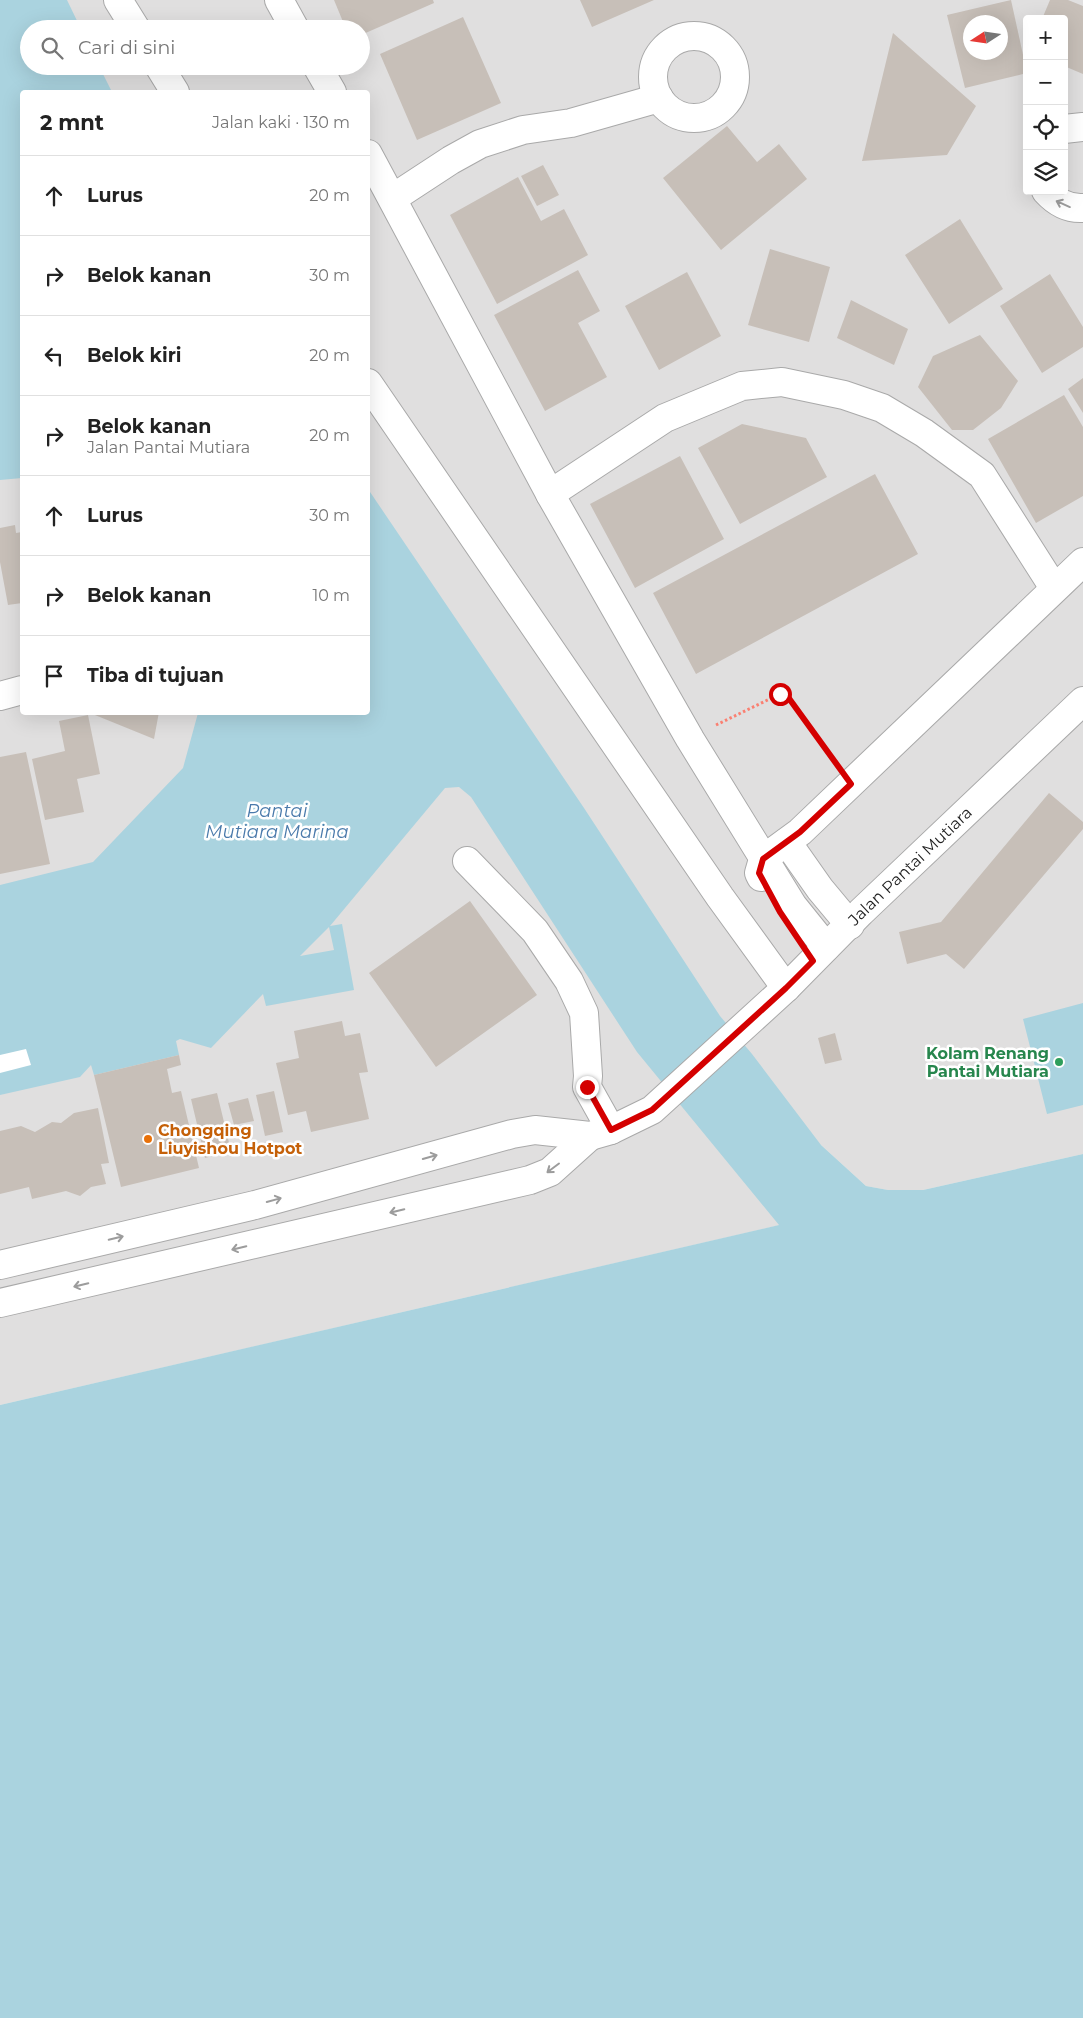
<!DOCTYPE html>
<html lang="id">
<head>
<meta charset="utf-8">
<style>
	:root { --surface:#fff; --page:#f2f2f2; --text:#222; --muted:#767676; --line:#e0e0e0 }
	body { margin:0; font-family:Montserrat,sans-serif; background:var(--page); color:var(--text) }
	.controls { position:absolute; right:15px; top:15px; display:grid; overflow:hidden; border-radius:5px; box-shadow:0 5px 20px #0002 }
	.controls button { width:45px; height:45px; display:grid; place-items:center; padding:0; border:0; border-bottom:1px solid var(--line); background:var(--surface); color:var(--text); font:25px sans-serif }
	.compass { position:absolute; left:963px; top:15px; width:45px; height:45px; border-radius:50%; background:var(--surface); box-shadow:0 5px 20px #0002; rotate:258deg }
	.stop { position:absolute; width:15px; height:15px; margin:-11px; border:4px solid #d40000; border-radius:50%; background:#fff }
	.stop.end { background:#d40000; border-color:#fff; box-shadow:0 1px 5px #0008 }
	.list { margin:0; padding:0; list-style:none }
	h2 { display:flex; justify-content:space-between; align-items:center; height:65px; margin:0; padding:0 20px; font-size:21px }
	h2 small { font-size:16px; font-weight:400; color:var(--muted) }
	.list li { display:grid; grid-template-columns:32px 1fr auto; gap:15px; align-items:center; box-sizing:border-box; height:80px; padding:0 20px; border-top:1px solid var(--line) }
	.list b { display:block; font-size:19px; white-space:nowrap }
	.list p { margin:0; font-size:16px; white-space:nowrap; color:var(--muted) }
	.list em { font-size:16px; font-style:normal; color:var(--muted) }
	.icon { flex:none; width:28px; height:28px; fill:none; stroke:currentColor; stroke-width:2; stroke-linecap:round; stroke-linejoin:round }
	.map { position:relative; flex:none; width:1083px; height:2018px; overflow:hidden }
	.search { position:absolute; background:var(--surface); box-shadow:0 5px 20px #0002; left:20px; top:20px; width:350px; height:55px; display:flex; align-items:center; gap:12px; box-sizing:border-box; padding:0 18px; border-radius:28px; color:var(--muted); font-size:19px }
	.panel { position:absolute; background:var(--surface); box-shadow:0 5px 20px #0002; left:20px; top:90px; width:350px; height:625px; border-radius:5px }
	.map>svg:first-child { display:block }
	.residential { fill:#e0dfdf; fill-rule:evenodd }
	.water { fill:#aad3df; fill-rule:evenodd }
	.pier { fill:#fff }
	.building { fill:#c7bfb8; fill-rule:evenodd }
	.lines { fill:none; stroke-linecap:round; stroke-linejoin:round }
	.minor-casing { stroke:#a9a9a9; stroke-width:30 }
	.path { stroke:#fa8072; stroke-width:3; stroke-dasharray:2.5 2.5; stroke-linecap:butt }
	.minor { stroke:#fff; stroke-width:28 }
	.oneway { stroke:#9c9c9c }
	.route { stroke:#d40000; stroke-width:6 }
	.leisure-dot { fill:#2e9e5b; stroke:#fff; stroke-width:2 }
	.food-dot { fill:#e8710a; stroke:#fff; stroke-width:2 }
	.labels { text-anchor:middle; stroke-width:5; stroke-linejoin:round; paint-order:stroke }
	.street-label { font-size:16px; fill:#222; stroke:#fff }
	.leisure-label { font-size:16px; font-weight:bold; fill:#27864d; stroke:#fff; text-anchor:end }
	.food-label { font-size:16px; font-weight:bold; fill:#c56008; stroke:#fff; text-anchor:start }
	.water-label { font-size:18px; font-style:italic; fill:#4a7aab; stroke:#fff }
</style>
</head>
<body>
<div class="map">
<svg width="1083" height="2018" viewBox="0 0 1083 2018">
	<rect width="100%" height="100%" fill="#f2efe9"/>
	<path class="residential" d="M0 0H1083V1154L923 1190H888L866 1186 821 1145 780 1225 0 1405ZM1027 19H1064V191H1027ZM970 22H1000V52H970ZM29 29H361V66H29ZM22 92H368V712H22Z"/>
	<path class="water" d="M0 0H67L81 29H29V66H99L112 92H22V478L0 480Z
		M368 489 584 808 720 1016 752 1054 821 1145 866 1186 888 1190H923L1083 1154V2018H0V1405L779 1225 637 1052 471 797 459 787 445 788 330 926 342 924 354 990 266 1006 263 994 211 1048 180 1039 176 1041 179 1055 94 1075 91 1065 80 1077 0 1095V885L93 862 183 768 198 713 368 712ZM329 927 334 950 300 956Z
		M1083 1003V1105L1047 1114 1023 1019Z"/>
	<path class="pier" d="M26 1049 31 1065 0 1073V1055Z"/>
	<path class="building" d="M334 0H433L434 3 361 35V29H346Z
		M580 0H654L592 27Z
		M1011 0 1027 73 965 88 947 15ZM970 22H1000V52H970Z
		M1050 0H1068L1083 6V74L1064 66V19H1042Z
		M463 17 501 103 417 140 380 54Z
		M893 33 976 106 947 155 862 161Z
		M727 126 757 162 779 144 807 179 721 250 663 178Z
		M543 165 559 195 537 206 521 176Z
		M518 177 541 221 564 209 588 255 497 304 450 215Z
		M960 219 1003 289 949 324 905 255Z
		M770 249 830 267 809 342 748 325Z
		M578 270 600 311 578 323 607 377 545 411 494 315Z
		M687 272 721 336 659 370 625 306Z
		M1050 274 1083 327V347L1042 373 1000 306Z
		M851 300 908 329 894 365 837 338Z
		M980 335 1018 381 1001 408 973 430H952L918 387 933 356Z
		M1083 378V413L1068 389Z
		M1064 395 1083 427V496L1036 523 988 439Z
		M742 424 806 438 827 477 740 524 698 448Z
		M680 456 724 539 635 588 590 504Z
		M875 474 918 554 696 674 653 593Z
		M15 525 16 533 22 532V603L8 605 0 562V528Z
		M90 712H159L154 739 90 713Z
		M88 715 100 774 77 779 84 812 45 820 32 759 65 751 59 721Z
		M26 752 50 864 0 874V757Z
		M1049 793 1083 822V829L964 969 946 954 907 964 899 932 941 922Z
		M470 901 537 995 436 1067 369 973Z
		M342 1021 345 1036 360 1033 368 1072 359 1073 369 1119 311 1132 306 1111 288 1115 276 1063 299 1058 294 1031Z
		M835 1033 842 1060 825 1064 818 1038Z
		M179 1055 181 1065 167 1069 172 1093 181 1091 199 1168 121 1187 94 1075Z
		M274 1091 283 1132 265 1136 256 1095Z
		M217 1093 231 1151 205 1158 191 1099Z
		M248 1098 254 1121 234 1125 228 1103Z
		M98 1108 109 1163 101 1164 106 1184 91 1187 80 1196 66 1191 32 1199 29 1187 0 1194V1131L21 1126 35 1132 52 1122 61 1123 74 1113Z"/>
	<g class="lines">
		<g class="minor-casing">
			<g id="minor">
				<path d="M118 0 136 29"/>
				<path d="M279 0 295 29"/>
				<circle cx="694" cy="77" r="41"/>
				<path d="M159 66 175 92"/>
				<path d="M317 66 332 92"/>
				<path d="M1064 129 1083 127"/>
				<path d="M368 154 550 494 690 739 793 906 826 947"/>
				<path d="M1046 191C1056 202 1068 209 1083 208"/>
				<path d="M393 198 451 160 480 144 523 130 571 123 659 98"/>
				<path d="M368 383 720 897 786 988"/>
				<path d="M550 494 665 418 742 386 782 382 844 395 882 408 924 433 982 475 1054 588"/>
				<path d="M0 696 22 690"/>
				<path d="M787 842 820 889 850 925"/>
				<path d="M467 861 535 931 569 981 584 1013 588 1076 587 1087 611 1130"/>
				<path d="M761 877 759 873 763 859 800 832 1083 562"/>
				<path id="s1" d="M0 1265 255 1205 512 1134 535 1130 590 1136 611 1130 652 1110 786 988 861 912 1083 701"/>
				<path d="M0 1303 530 1180 550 1172 590 1136"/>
			</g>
		</g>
		<path class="path" d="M716 725 780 694 788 697 833 759"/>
		<use href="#minor" class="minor"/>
	</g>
	<defs><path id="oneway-shaft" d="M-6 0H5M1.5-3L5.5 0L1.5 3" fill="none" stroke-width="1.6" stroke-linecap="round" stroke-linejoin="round" transform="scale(1.25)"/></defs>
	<g class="oneway">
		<use href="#oneway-shaft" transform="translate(1063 204) rotate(-156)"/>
		<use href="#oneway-shaft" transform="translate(430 1157) rotate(-16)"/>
		<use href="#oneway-shaft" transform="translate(553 1168) rotate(143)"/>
		<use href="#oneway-shaft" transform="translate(274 1200) rotate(-15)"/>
		<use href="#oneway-shaft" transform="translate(397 1211) rotate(167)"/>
		<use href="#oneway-shaft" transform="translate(116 1238) rotate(-13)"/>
		<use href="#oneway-shaft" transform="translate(239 1248) rotate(167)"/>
		<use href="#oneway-shaft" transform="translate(81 1285) rotate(167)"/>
	</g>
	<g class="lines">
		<path class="route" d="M587 1087 611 1130 652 1110 786 988 813 961 780 912 759 873 763 859 800 832 851 784 788 697 780 694"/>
	</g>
	<circle class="leisure-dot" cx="1059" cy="1062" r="5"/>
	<circle class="food-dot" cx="148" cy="1139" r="5"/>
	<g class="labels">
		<g class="street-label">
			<text dy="6" stroke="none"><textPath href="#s1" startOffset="1030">Jalan Pantai Mutiara</textPath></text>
		</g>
		<g class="leisure-label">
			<text x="1049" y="1059">Kolam Renang<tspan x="1049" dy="18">Pantai Mutiara</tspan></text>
		</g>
		<g class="food-label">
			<text x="158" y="1136">Chongqing<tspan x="158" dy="18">Liuyishou Hotpot</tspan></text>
		</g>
		<g class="water-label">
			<text x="277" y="817">Pantai<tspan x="277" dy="21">Mutiara Marina</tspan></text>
		</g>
	</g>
</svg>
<div class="controls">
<button>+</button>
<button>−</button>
<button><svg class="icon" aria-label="locate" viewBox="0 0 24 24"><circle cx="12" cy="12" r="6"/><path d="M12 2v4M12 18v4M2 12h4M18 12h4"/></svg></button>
<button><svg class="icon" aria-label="layers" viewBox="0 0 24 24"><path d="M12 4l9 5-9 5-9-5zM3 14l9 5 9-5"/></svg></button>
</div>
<svg class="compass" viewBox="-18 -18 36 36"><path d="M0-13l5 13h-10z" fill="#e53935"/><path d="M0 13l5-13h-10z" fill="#767676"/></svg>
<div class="stop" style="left:780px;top:694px"></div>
<div class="stop end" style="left:587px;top:1087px"></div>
<div class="search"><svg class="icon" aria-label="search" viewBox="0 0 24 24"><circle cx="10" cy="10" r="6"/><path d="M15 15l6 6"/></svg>Cari di sini</div>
<section class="panel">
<h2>2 mnt<small>Jalan kaki · 130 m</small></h2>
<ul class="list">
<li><svg class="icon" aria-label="ahead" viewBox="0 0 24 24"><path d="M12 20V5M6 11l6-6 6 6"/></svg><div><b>Lurus</b></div><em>20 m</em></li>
<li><svg class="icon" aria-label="right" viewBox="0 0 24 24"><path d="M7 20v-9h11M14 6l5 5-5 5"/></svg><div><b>Belok kanan</b></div><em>30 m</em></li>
<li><svg class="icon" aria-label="left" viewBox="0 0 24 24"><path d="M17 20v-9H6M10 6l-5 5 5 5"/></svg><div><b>Belok kiri</b></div><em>20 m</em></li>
<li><svg class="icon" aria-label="right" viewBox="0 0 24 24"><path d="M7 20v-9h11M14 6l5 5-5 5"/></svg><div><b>Belok kanan</b><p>Jalan Pantai Mutiara</p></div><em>20 m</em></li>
<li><svg class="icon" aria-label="ahead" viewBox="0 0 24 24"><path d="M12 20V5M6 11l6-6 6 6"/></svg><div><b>Lurus</b></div><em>30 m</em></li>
<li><svg class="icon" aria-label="right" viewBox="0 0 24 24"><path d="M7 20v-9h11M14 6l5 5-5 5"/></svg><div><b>Belok kanan</b></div><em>10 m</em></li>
<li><svg class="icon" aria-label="arrive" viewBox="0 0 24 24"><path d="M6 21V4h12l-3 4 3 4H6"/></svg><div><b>Tiba di tujuan</b></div></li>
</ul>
</section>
</div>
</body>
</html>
